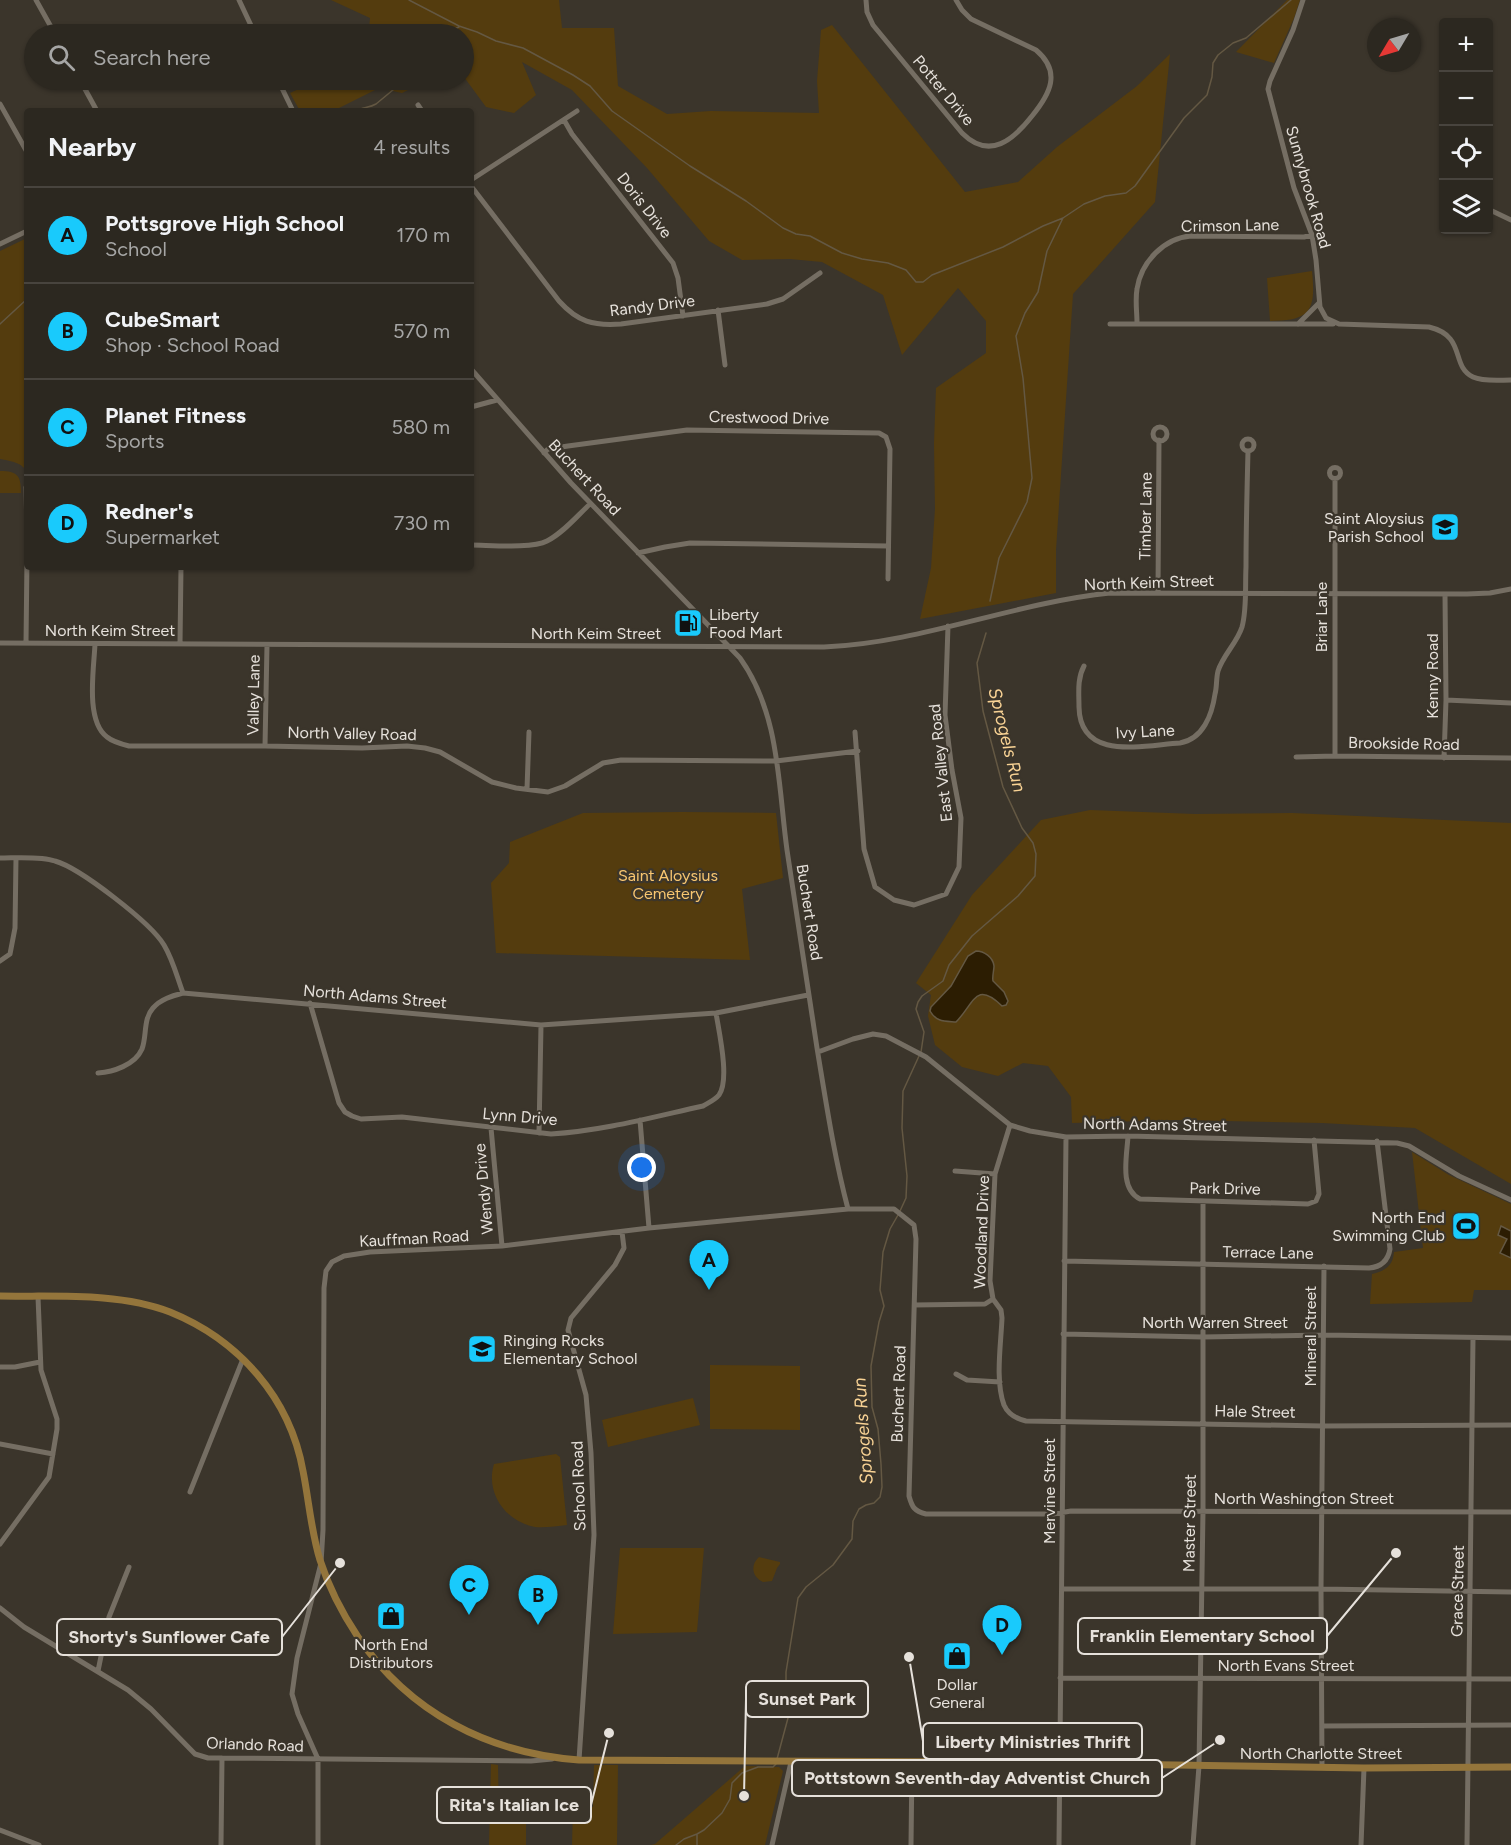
<!DOCTYPE html>
<html lang="en">
<head>
<meta charset="utf-8">
<style>
	:root { --surface:#2c2820; --page:#38342d; --text:#f1f3f6; --muted:#a6a6a5; --line:#48443e; --accent:#19cafc }
	body { margin:0; font-family:Figtree,sans-serif; background:var(--page); color:var(--text) }
	.controls { position:absolute; right:18px; top:18px; display:grid; overflow:hidden; border-radius:6px; box-shadow:0 2px 4px #0004 }
	.controls button { width:54px; height:54px; display:grid; place-items:center; padding:0; border:0; border-bottom:2px solid var(--line); background:var(--surface); color:var(--text); font:30px sans-serif }
	.compass { position:absolute; left:1367px; top:18px; width:54px; height:54px; border-radius:50%; background:var(--surface); box-shadow:0 2px 4px #0004; rotate:232deg }
	.you { position:absolute; left:642px; top:1168px; width:21px; height:21px; margin:-15px; border:4px solid #fff; border-radius:50%; background:#1a73e8; box-shadow:0 0 0 9px #1a73e833 }
	.badge { display:grid; place-items:center; width:39px; height:39px; border-radius:50%; background:var(--accent); color:#111; font-size:20px; font-weight:700 }
	.pin { position:absolute; translate:-50% -50px; filter:drop-shadow(0 2px 3px #0008) }
	.pin::after { content:''; position:absolute; top:32px; width:21px; height:18px; background:inherit; clip-path:polygon(0 0,100% 0,50% 100%) }
	.list { margin:0; padding:0; list-style:none }
	h2 { display:flex; justify-content:space-between; align-items:center; height:78px; margin:0; padding:0 24px; font-size:26px }
	h2 small { font-size:20px; font-weight:400; color:var(--muted) }
	.list li { display:grid; grid-template-columns:39px 1fr auto; gap:18px; align-items:center; box-sizing:border-box; height:96px; padding:0 24px; border-top:2px solid var(--line) }
	.list b { display:block; font-size:22px; white-space:nowrap }
	.list p { margin:0; font-size:20px; white-space:nowrap; color:var(--muted) }
	.list em { font-size:20px; font-style:normal; color:var(--muted) }
	.icon { flex:none; width:33px; height:33px; fill:none; stroke:currentColor; stroke-width:2; stroke-linecap:round; stroke-linejoin:round }
	.map { position:relative; flex:none; width:1511px; height:1845px; overflow:hidden }
	.search { position:absolute; background:var(--surface); box-shadow:0 2px 4px #0004; left:24px; top:24px; width:450px; height:66px; display:flex; align-items:center; gap:15px; box-sizing:border-box; padding:0 21px; border-radius:33px; color:var(--muted); font-size:22px }
	.panel { position:absolute; background:var(--surface); box-shadow:0 2px 4px #0004; left:24px; top:108px; width:450px; height:462px; border-radius:6px }
	.map>svg:first-child { display:block }
	.green { fill:#543c0e }
	.water { fill:#2c1d02; stroke:#645843; stroke-width:1.5 }
	.lines { fill:none; stroke-linecap:round; stroke-linejoin:round }
	.stream { stroke:#645843; stroke-width:1.5 }
	.minor { stroke:#756e63; stroke-width:5 }
	.major { stroke:#94753b; stroke-width:7 }
	.labels { text-anchor:middle; stroke-width:4.5; stroke-linejoin:round; paint-order:stroke }
	.street-label { font-size:16px; fill:#e6e1db; stroke:#3b352b }
	.poi-label { font-size:16px; fill:#e6e1db; stroke:#3b352b; text-anchor:end }
	.park-label { font-size:16px; fill:#f8c670; stroke:#3b352b }
	.water-label { font-size:18px; font-style:italic; fill:#f8d294; stroke:#3b352b }
	.leader { fill:none; stroke:#e6e1db; stroke-width:2 }
	.callout-dot { fill:#e6e1db; stroke:#3b352b; stroke-width:2 }
	.callout { fill:#3b352b; stroke:#e6e1db; stroke-width:2 }
	.callout-label { font-size:18px; text-anchor:middle; font-weight:bold; fill:#e6e1db }
</style>
</head>
<body>
<div class="map">
<svg width="1511" height="1845" viewBox="0 0 1511 1845">
	<rect width="100%" height="100%" fill="#3b352b"/>
	<path class="green" d="M331 0H559L562 28H614L618 86 667 114 711 111 819 113 817 81 821 30 832 25 965 192 1018 182 1057 147 1137 86 1170 54 1155 202 1073 294 1056 550V593L920 619 931 568 935 509 934 443 936 388 986 353V321L958 288 902 355 883 295 822 262 790 259 742 260 709 241 647 168 572 90 522 62 536 95 514 113 486 107 464 77V34H343L344 30 369 29 370 18Z
		M1287 0H1300L1294 18 1274 63 1236 52Z
		M318 80H428L402 93 379 88 333 111H300L290 93Z
		M27 238V473C23 462 10 461 0 459V251Z
		M1312 271C1316 310 1311 321 1270 321L1267 278Z
		M0 471C18 471 21 476 21 493H0Z
		M1090 810 1195 814 1292 813 1511 823V1184L1415 1128 1322 1123 1178 1120 1072 1123 1071 1097 1048 1066 1023 1063 998 1076 962 1067 935 1045 928 1016 931 995 916 983 972 895 1041 820Z
		M682 812 776 813 783 878 742 889 750 960 496 953 491 883 509 863 510 842 583 813Z
		M1412 1152 1449 1175 1511 1204V1290H1474L1472 1302 1370 1304 1372 1274C1385 1271 1393 1266 1394 1252L1423 1248Z
		M710 1365 800 1366V1430L710 1429Z
		M693 1398 700 1425 608 1447 602 1420Z
		M556 1454 560 1457 567 1525C557 1526 545 1528 535 1527 506 1522 485 1493 494 1464Z
		M620 1548H704L697 1632 613 1634Z
		M759 1557 780 1562V1564L777 1568 772 1581 763 1582C752 1577 750 1565 759 1557Z
		M491 1764 498 1765 499 1820H526V1845H489Z
		M594 1765H618L617 1845H572L573 1807H593Z
		M745 1766 779 1767 783 1771 765 1845H651L655 1844Z"/>
	<path class="water" d="M976 951C984 951 993 957 994 966 994 971 992 976 993 981L1004 992 1008 1001 1006 1005 1002 1006C975 980 974 1004 956 1022 945 1021 936 1022 930 1011L931 1007 951 986 968 956Z
		M1501 1226 1511 1231V1258L1500 1253 1507 1239 1498 1235Z"/>
	<g class="lines">
		<path class="stream" d="M409 0 459 26 477 32 496 41 523 48 573 75 590 86 612 111 690 166 746 201 783 228 796 234 810 236 842 253 862 259 888 263 906 270 916 282H923L932 275 1003 247 1043 226 1063 218
			M449 34 452 30 459 27
			M356 111C362 107 369 108 376 104L405 80
			M0 324 27 299
			M990 601 999 558 1027 502 1032 478 1023 378 1016 336 1025 313 1038 292 1047 251 1063 218 1084 204 1105 196 1126 193 1135 186 1184 118 1207 95 1212 77 1213 63 1218 55 1233 43 1246 38 1291 0
			M921 1052 924 1032 916 1009 918 1002 922 996 943 981 949 965 972 936 1018 896 1035 876 1036 854 1033 843 1022 828 1003 787 983 711 977 663 986 633
			M900 1211 906 1198 907 1176 902 1128 903 1091 919 1056
			M777 1759 788 1718 786 1701V1672L798 1598 806 1587 833 1565 852 1539 853 1521 859 1509 866 1505 874 1503 880 1497 882 1487 881 1464 878 1429 872 1407 871 1366 879 1322 884 1306 880 1290 883 1252 890 1229 898 1215
			M676 1845 684 1839 697 1834 704 1830 722 1813 730 1799 732 1783 742 1773 758 1767H773L776 1764
			M697 1845V1835"/>
		<path class="minor" d="M36 0 55 34
			M239 0 255 34
			M866 0 867 12 873 25 962 133C990 161 1014 139 1032 116 1050 94 1062 72 1036 50L971 19 962 10 956 0
			M1303 0 1293 30 1270 81 1268 89 1294 188 1312 235 1316 260 1320 307 1326 318 1339 324 1429 327C1467 336 1450 366 1473 377 1484 382 1500 380 1511 380
			M80 80 97 111
			M278 80 293 111
			M0 104 27 152
			M418 105 422 111
			M564 120 572 134 673 263 678 278 683 316
			M471 180 577 111
			M471 186 559 301C578 322 593 326 621 324L767 304 783 299 820 273
			M1488 209 1511 220
			M0 244 27 231
			M718 310 725 365
			M1137 323C1137 312 1135 300 1137 289 1141 262 1164 238 1191 236L1304 237 1312 235
			M1110 324H1333
			M1298 324 1319 303
			M471 369 571 483 740 658C780 714 778 785 787 850 797 916 807 982 817 1048 826 1102 834 1156 848 1209H894L914 1225 916 1239 909 1496C912 1507 914 1511 926 1514H1053L1071 1511 1511 1512
			M471 407 497 400
			M1153 434a7 7 0 1 1 14 0a7 7 0 1 1-14 0Z
			M1242 445a6 6 0 1 1 12 0a6 6 0 1 1-12 0Z
			M544 453 548 449 568 446 687 430 879 433 886 437 890 449 888 579
			M1329.5 473a5.5 5.5 0 1 1 11 0a5.5 5.5 0 1 1-11 0Z
			M26 487 27 533
			M471 545C489 545 532 549 547 541 563 533 577 516 590 504
			M638 553 665 547 690 543 888 546
			M1158 593 1159 440
			M0 643 824 647C921 643 1013 603 1110 593L1467 594 1490 593 1511 589
			M26 643 27 558
			M95 644C94 668 85 721 107 737 113 742 121 744 129 746H265L362 748 407 746 425 748 440 752 492 782 516 788 548 792 565 786 603 763 621 760 776 761 858 751
			M180 644 181 567
			M1084 666C1077 679 1079 693 1079 707 1080 762 1144 745 1180 743 1203 739 1212 715 1215 694 1217 687 1216 679 1218 671 1223 655 1237 643 1242 627 1247 609 1245 586 1246 567 1246 528 1247 490 1248 451
			M1446 700 1511 703
			M855 732 864 849 875 887 894 900 914 905 946 894 959 867 961 818 952 770 945 715 948 626
			M265 746 267 645
			M1335 756V479
			M1296 757 1335 756 1511 758
			M1444 758 1446 700 1445 594
			M527 789 529 732
			M0 858C16 858 41 856 55 861 80 868 151 923 164 945 173 960 177 977 183 993L541 1025 716 1013 808 995
			M0 961 10 954 15 928 16 858
			M310 1003 339 1103 345 1112 352 1116 361 1119 402 1117 551 1134C602 1131 653 1117 703 1106 708 1103 715 1100 719 1095 730 1080 719 1032 716 1013
			M818 1052 853 1039 873 1034 886 1036 926 1057 1010 1125 1030 1131 1066 1137 1128 1136 1397 1143 1409 1146 1459 1176 1511 1200
			M98 1073C113 1072 135 1065 142 1049 147 1036 143 1019 153 1008 161 999 172 996 183 993
			M640 1120 649 1228
			M1010 1125 995 1174 990 1281 993 1299 1001 1310 1002 1318C1001 1344 995 1381 1004 1405 1008 1414 1017 1419 1026 1421L1323 1426 1511 1425
			M491 1128 502 1246
			M539 1133 541 1025
			M1128 1136C1127 1156 1119 1189 1140 1199L1308 1204 1316 1201 1319 1194 1314 1140
			M955 1171 995 1174
			M1064 1261 1369 1268C1381 1267 1388 1261 1390 1249L1377 1141
			M914 1305 985 1304 993 1299
			M1063 1334 1203 1337 1324 1335 1511 1338
			M0 1367H15L40 1362
			M956 1374 967 1380 1000 1382
			M0 1444 53 1454
			M190 1492 243 1359
			M0 1544 49 1477 57 1429V1419L41 1370 38 1297
			M1062 1589H1321L1511 1592
			M0 1608 24 1627 128 1690 151 1709 195 1754 208 1758H222L531 1761 552 1759
			M98 1671 109 1617 129 1567
			M1060 1678 1511 1679
			M1323 1726 1511 1725
			M579 1760 594 1535 591 1453 586 1395 568 1330 571 1318 615 1265 624 1248 622 1232
			M1322 1767 1321 1589 1324 1266
			M0 1830 39 1845
			M221 1845 222 1758
			M318 1845V1759L298 1714 292 1694 297 1658 321 1563 323 1530 324 1288 326 1271 332 1262 344 1256 370 1252 502 1246 649 1228 848 1209
			M772 1845 791 1762
			M911 1845 912 1762
			M1059 1845 1066 1137
			M1193 1845 1199 1766 1203 1511V1201
			M1361 1845 1364 1768
			M1467 1845 1473 1338"/>
		<path class="major" d="M0 1296C54 1297 119 1292 170 1312 239 1340 290 1398 303 1471 309 1501 311 1531 320 1560 329 1588 342 1613 358 1637 410 1713 488 1753 579 1760L981 1762 1364 1768 1511 1767"/>
	</g>
	<defs>
		<g id="school-square" transform="scale(1.5)"><rect x="-9" y="-9" width="18" height="18" rx="4" fill="#19cafc" stroke="#3b352b"/><path d="M0-5L7-2L0 1L-7-2ZM-4 1L0 2.5L4 1V4Q0 6-4 4Z" fill="#111"/></g>
		<g id="fuel-square" transform="scale(1.5)"><rect x="-9" y="-9" width="18" height="18" rx="4" fill="#19cafc" stroke="#3b352b"/><path d="M-5.5-6h7V0h2V4h1.3V-2.5L3-4.5l.8-.8L6-3V5H2.5V1h-1V6h-7ZM-4.2-4.7v3.2H.2V-4.7Z" fill="#111"/></g>
		<g id="stadium-square" transform="scale(1.5)"><rect x="-9" y="-9" width="18" height="18" rx="4" fill="#19cafc" stroke="#3b352b"/><path d="M0-5a6.5 5 0 1 0 0 10a6.5 5 0 1 0 0-10ZM-3.5-1.8h7v3.6h-7Z" fill="#111"/></g>
		<g id="shop-square" transform="scale(1.5)"><rect x="-9" y="-9" width="18" height="18" rx="4" fill="#19cafc" stroke="#3b352b"/><path d="M-5-2.5h2.3a2.7 3.5 0 0 1 5.4 0H5L5.5 6h-11ZM-1.5-2.5h3a1.5 2.3 0 0 0-3 0Z" fill="#111"/></g>
	</defs>
	<g fill-rule="evenodd">
		<use href="#school-square" x="1445" y="527"/>
		<use href="#fuel-square" x="688" y="623"/>
		<use href="#stadium-square" x="1466" y="1226"/>
		<use href="#school-square" x="482" y="1349"/>
		<use href="#shop-square" x="391" y="1616"/>
		<use href="#shop-square" x="957" y="1656"/>
	</g>
	<g class="labels">
		<g class="street-label">
			<text transform="translate(944 90) rotate(50)" y="6">Potter Drive</text>
			<text transform="translate(1309 187) rotate(74)" y="6">Sunnybrook Road</text>
			<text transform="translate(645 205) rotate(52)" y="6">Doris Drive</text>
			<text transform="translate(1230 225) rotate(-1)" y="6">Crimson Lane</text>
			<text transform="translate(652 305) rotate(-7)" y="6">Randy Drive</text>
			<text transform="translate(769 417) rotate(1)" y="6">Crestwood Drive</text>
			<text transform="translate(585 477) rotate(47)" y="6">Buchert Road</text>
			<text transform="translate(1145 516) rotate(-89)" y="6">Timber Lane</text>
			<text transform="translate(1149 582) rotate(-2)" y="6">North Keim Street</text>
			<text transform="translate(1321 617) rotate(-90)" y="6">Briar Lane</text>
			<text x="110" y="636">North Keim Street</text>
			<text x="596" y="639">North Keim Street</text>
			<text transform="translate(1432 676) rotate(-90)" y="6">Kenny Road</text>
			<text transform="translate(253 695) rotate(-89)" y="6">Valley Lane</text>
			<text transform="translate(1145 731) rotate(-3)" y="6">Ivy Lane</text>
			<text transform="translate(352 733) rotate(1)" y="6">North Valley Road</text>
			<text transform="translate(1404 743) rotate(1)" y="6">Brookside Road</text>
			<text transform="translate(940 763) rotate(-96)" y="6">East Valley Road</text>
			<text transform="translate(810 912) rotate(81)" y="6">Buchert Road</text>
			<text transform="translate(375 996) rotate(5)" y="6">North Adams Street</text>
			<text transform="translate(520 1116) rotate(5)" y="6">Lynn Drive</text>
			<text transform="translate(1155 1124) rotate(1)" y="6">North Adams Street</text>
			<text transform="translate(1225 1188) rotate(1)" y="6">Park Drive</text>
			<text transform="translate(483 1189) rotate(-95)" y="6">Wendy Drive</text>
			<text transform="translate(981 1232) rotate(-88)" y="6">Woodland Drive</text>
			<text transform="translate(414 1238) rotate(-3)" y="6">Kauffman Road</text>
			<text transform="translate(1268 1252) rotate(1)" y="6">Terrace Lane</text>
			<text x="1215" y="1328">North Warren Street</text>
			<text transform="translate(1310 1336) rotate(-90)" y="6">Mineral Street</text>
			<text transform="translate(898 1394) rotate(-88)" y="6">Buchert Road</text>
			<text transform="translate(1255 1411) rotate(1)" y="6">Hale Street</text>
			<text transform="translate(578 1486) rotate(-92)" y="6">School Road</text>
			<text transform="translate(1049 1491) rotate(-90)" y="6">Mervine Street</text>
			<text x="1304" y="1504">North Washington Street</text>
			<text transform="translate(1189 1523) rotate(-89)" y="6">Master Street</text>
			<text transform="translate(1457 1591) rotate(-89)" y="6">Grace Street</text>
			<text x="1286" y="1671">North Evans Street</text>
			<text transform="translate(255 1744) rotate(2)" y="6">Orlando Road</text>
			<text x="1321" y="1759">North Charlotte Street</text>
		</g>
		<g class="poi-label">
			<text x="1424" y="524">Saint Aloysius<tspan x="1424" dy="18">Parish School</tspan></text>
			<text x="709" y="620" text-anchor="start">Liberty<tspan x="709" dy="18">Food Mart</tspan></text>
			<text x="1445" y="1223">North End<tspan x="1445" dy="18">Swimming Club</tspan></text>
			<text x="503" y="1346" text-anchor="start">Ringing Rocks<tspan x="503" dy="18">Elementary School</tspan></text>
			<text x="391" y="1650" text-anchor="middle">North End<tspan x="391" dy="18">Distributors</tspan></text>
			<text x="957" y="1690" text-anchor="middle">Dollar<tspan x="957" dy="18">General</tspan></text>
		</g>
		<g class="park-label">
			<text x="668" y="881">Saint Aloysius<tspan x="668" dy="18">Cemetery</tspan></text>
		</g>
		<g class="water-label">
			<text transform="translate(1007 740) rotate(76)" y="6">Sprogels Run</text>
			<text transform="translate(863 1431) rotate(-94)" y="6">Sprogels Run</text>
		</g>
	</g>
	<path class="leader" d="M1396 1553L1327 1636M340 1563L282 1637M744 1796L746 1699M909 1657L923 1741M1220 1740L1162 1778M609 1733L591 1805"/>
	<g class="callout-dot">
		<circle cx="1396" cy="1553" r="6"/>
		<circle cx="340" cy="1563" r="6"/>
		<circle cx="744" cy="1796" r="6"/>
		<circle cx="909" cy="1657" r="6"/>
		<circle cx="1220" cy="1740" r="6"/>
		<circle cx="609" cy="1733" r="6"/>
	</g>
	<g class="callout">
		<rect x="1078" y="1618" width="249" height="36" rx="6"/>
		<rect x="57" y="1619" width="225" height="36" rx="6"/>
		<rect x="746" y="1681" width="122" height="36" rx="6"/>
		<rect x="923" y="1723" width="219" height="36" rx="6"/>
		<rect x="792" y="1760" width="370" height="36" rx="6"/>
		<rect x="437" y="1787" width="154" height="36" rx="6"/>
	</g>
	<g class="callout-label">
		<text x="1202" y="1642">Franklin Elementary School</text>
		<text x="169" y="1643">Shorty's Sunflower Cafe</text>
		<text x="807" y="1705">Sunset Park</text>
		<text x="1033" y="1748">Liberty Ministries Thrift</text>
		<text x="977" y="1784">Pottstown Seventh-day Adventist Church</text>
		<text x="514" y="1811">Rita's Italian Ice</text>
	</g>
</svg>
<div class="controls">
<button>+</button>
<button>−</button>
<button><svg class="icon" aria-label="locate" viewBox="0 0 24 24"><circle cx="12" cy="12" r="6"/><path d="M12 2v4M12 18v4M2 12h4M18 12h4"/></svg></button>
<button><svg class="icon" aria-label="layers" viewBox="0 0 24 24"><path d="M12 4l9 5-9 5-9-5zM3 14l9 5 9-5"/></svg></button>
</div>
<svg class="compass" viewBox="-18 -18 36 36"><path d="M0-13l5 13h-10z" fill="#e53935"/><path d="M0 13l5-13h-10z" fill="#a6a6a5"/></svg>
<div class="you"></div>
<div class="pin badge" style="left:709px;top:1290px">A</div>
<div class="pin badge" style="left:538px;top:1625px">B</div>
<div class="pin badge" style="left:469px;top:1615px">C</div>
<div class="pin badge" style="left:1002px;top:1655px">D</div>
<div class="search"><svg class="icon" aria-label="search" viewBox="0 0 24 24"><circle cx="10" cy="10" r="6"/><path d="M15 15l6 6"/></svg>Search here</div>
<section class="panel">
<h2>Nearby<small>4 results</small></h2>
<ul class="list">
<li><span class="badge">A</span><div><b>Pottsgrove High School</b><p>School</p></div><em>170 m</em></li>
<li><span class="badge">B</span><div><b>CubeSmart</b><p>Shop · School Road</p></div><em>570 m</em></li>
<li><span class="badge">C</span><div><b>Planet Fitness</b><p>Sports</p></div><em>580 m</em></li>
<li><span class="badge">D</span><div><b>Redner's</b><p>Supermarket</p></div><em>730 m</em></li>
</ul>
</section>
</div>
</body>
</html>
